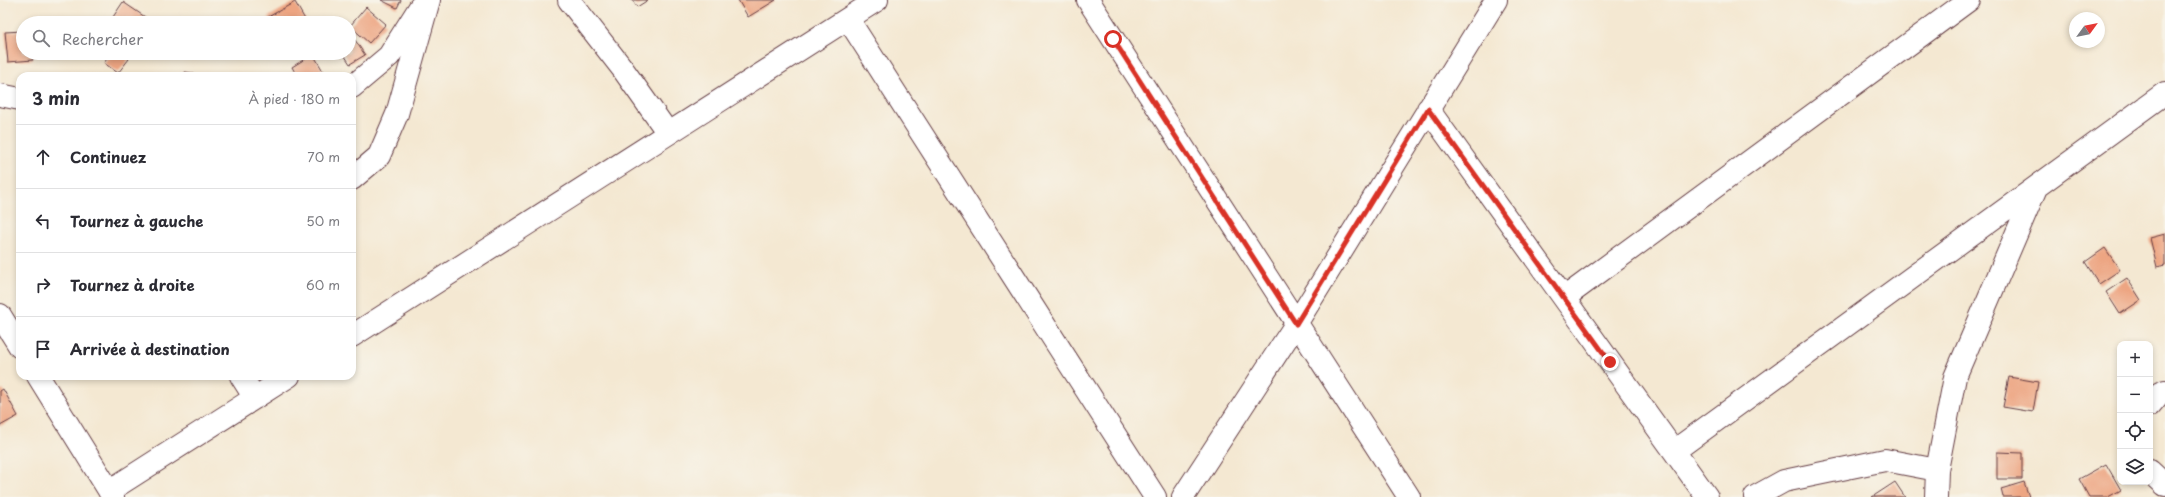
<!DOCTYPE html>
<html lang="fr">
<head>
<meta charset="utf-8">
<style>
	:root { --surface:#fff; --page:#f2f2f3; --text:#2b2b33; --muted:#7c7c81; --line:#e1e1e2 }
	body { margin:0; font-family:"Playpen Sans",sans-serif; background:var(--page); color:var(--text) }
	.controls { position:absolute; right:12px; bottom:12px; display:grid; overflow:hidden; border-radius:8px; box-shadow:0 2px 6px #0003 }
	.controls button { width:36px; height:36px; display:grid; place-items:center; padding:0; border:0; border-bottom:1px solid var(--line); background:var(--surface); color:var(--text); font:20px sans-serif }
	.compass { position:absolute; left:2069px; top:12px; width:36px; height:36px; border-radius:50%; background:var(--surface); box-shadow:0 2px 6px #0003; rotate:57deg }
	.stop { position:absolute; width:12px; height:12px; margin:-9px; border:3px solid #d93025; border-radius:50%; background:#fff }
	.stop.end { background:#d93025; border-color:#fff; box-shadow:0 1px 4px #0008 }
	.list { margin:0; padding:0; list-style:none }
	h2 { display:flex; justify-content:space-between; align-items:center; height:52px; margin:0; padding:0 16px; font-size:17px }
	h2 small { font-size:13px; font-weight:400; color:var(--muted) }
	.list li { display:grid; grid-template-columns:26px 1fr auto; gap:12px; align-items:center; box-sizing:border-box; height:64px; padding:0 16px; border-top:1px solid var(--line) }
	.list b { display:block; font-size:15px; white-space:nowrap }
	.list em { font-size:13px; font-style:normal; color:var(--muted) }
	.icon { flex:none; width:22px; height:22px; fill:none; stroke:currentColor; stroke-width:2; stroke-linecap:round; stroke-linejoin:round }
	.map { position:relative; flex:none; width:2165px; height:497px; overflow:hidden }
	.search { position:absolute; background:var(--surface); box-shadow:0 2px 6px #0003; left:16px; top:16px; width:340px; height:44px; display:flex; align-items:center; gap:10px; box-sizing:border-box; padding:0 14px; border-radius:22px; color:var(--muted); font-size:15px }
	.panel { position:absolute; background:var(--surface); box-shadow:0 2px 6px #0003; left:16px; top:72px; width:340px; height:308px; border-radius:12px }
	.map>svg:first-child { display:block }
	.building { fill:#eda582 }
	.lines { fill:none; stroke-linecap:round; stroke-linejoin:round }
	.minor-casing { stroke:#643d44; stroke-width:24 }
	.minor { stroke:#fff; stroke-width:22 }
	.route { stroke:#d93025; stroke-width:5 }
</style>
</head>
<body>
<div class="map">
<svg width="2165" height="497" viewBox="0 0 2165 497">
	<rect width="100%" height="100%" fill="#f7f3e8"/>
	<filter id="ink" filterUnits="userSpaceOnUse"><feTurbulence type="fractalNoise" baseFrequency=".025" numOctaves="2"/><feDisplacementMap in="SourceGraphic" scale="8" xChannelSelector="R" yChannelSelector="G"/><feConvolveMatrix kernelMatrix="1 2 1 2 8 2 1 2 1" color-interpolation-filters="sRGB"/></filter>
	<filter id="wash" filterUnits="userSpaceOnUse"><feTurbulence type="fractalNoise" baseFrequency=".012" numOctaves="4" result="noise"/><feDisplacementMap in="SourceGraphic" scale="16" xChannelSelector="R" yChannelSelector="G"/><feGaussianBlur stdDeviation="0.9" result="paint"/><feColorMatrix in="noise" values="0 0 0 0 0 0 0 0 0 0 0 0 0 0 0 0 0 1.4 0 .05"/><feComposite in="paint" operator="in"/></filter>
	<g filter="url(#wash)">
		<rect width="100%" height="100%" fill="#f4e8d2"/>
		<g id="blocks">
			<path class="building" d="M381 0H401L397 8Z
				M632 0H648L637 7Z
				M738 0H776L748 17Z
				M123 2 148 19 146 23H109Z
				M295 2 307 23H271L268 17Z
				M366 7 386 24 369 43 350 26Z
				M23 31V53H33V60L8 62 5 32Z
				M355 40 365 55 350 64 343 53H349V44Z
				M111 53H120L129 59 118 73 104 63Z
				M313 54 326 76H297L292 67Z
				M185 72 205 75V76H184Z
				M2165 234V265L2157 267 2150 238Z
				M2105 248 2120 270 2099 284 2085 262Z
				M2127 278 2141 300 2120 314 2106 292Z
				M2009 377 2038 382 2033 412 2003 407Z
				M3 389 18 416 0 426V391Z
				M1997 452 2022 453V479H1997Z
				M2106 464 2121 490 2108 497H2089L2079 479Z
				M1895 482 1905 497H1872Z
				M2024 482 2029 497H2003L2001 489Z"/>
		</g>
	</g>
	<g filter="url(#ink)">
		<use href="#blocks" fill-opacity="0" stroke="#643d44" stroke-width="1"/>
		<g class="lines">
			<g class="minor-casing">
				<path id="minor" d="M569 0 622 68 668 133
					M1088 0 1409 497
					M848 19 1155 497
					M352 87 389 56 420 7
					M0 95 20 99
					M1428 109 1707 497
					M352 179 379 156 397 114 429 0
					M1564 298 1969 0
					M0 315 20 347
					M352 336 877 0
					M38 376 113 497
					M241 376 255 398
					M2150 405 2160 393 2165 391
					M1674 451 2165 93
					M2150 471 2165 485
					M109 491 289 376
					M1183 497 1296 324 1496 0
					M1755 497 1784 481 1885 460 1937 470
					M1936 497 1937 470 1955 377 2036 188"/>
			</g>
			<use href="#minor" class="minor"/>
		</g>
	</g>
	<g class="lines" filter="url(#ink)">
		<path class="route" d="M1113 39 1296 324 1428 109 1610 362"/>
	</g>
</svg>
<div class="controls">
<button>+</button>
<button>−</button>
<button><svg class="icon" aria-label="locate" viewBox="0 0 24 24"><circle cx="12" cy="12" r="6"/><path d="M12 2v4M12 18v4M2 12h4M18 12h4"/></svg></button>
<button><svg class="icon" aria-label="layers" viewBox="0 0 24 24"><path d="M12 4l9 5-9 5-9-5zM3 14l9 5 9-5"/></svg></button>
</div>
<svg class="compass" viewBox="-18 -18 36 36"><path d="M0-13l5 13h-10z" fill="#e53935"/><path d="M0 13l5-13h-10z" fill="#7c7c81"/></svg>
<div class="stop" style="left:1113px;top:39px"></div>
<div class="stop end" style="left:1610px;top:362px"></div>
<div class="search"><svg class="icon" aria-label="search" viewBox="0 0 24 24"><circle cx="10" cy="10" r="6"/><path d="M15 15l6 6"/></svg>Rechercher</div>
<section class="panel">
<h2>3 min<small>À pied · 180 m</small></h2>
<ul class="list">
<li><svg class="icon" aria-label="ahead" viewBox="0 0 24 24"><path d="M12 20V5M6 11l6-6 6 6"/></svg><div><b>Continuez</b></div><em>70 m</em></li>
<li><svg class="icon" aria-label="left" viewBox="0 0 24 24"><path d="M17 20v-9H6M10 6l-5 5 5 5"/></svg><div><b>Tournez à gauche</b></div><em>50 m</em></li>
<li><svg class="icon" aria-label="right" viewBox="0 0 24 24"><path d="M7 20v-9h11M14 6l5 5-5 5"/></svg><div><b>Tournez à droite</b></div><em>60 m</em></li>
<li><svg class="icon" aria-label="arrive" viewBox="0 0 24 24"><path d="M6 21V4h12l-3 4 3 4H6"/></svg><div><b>Arrivée à destination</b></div></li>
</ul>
</section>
</div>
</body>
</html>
